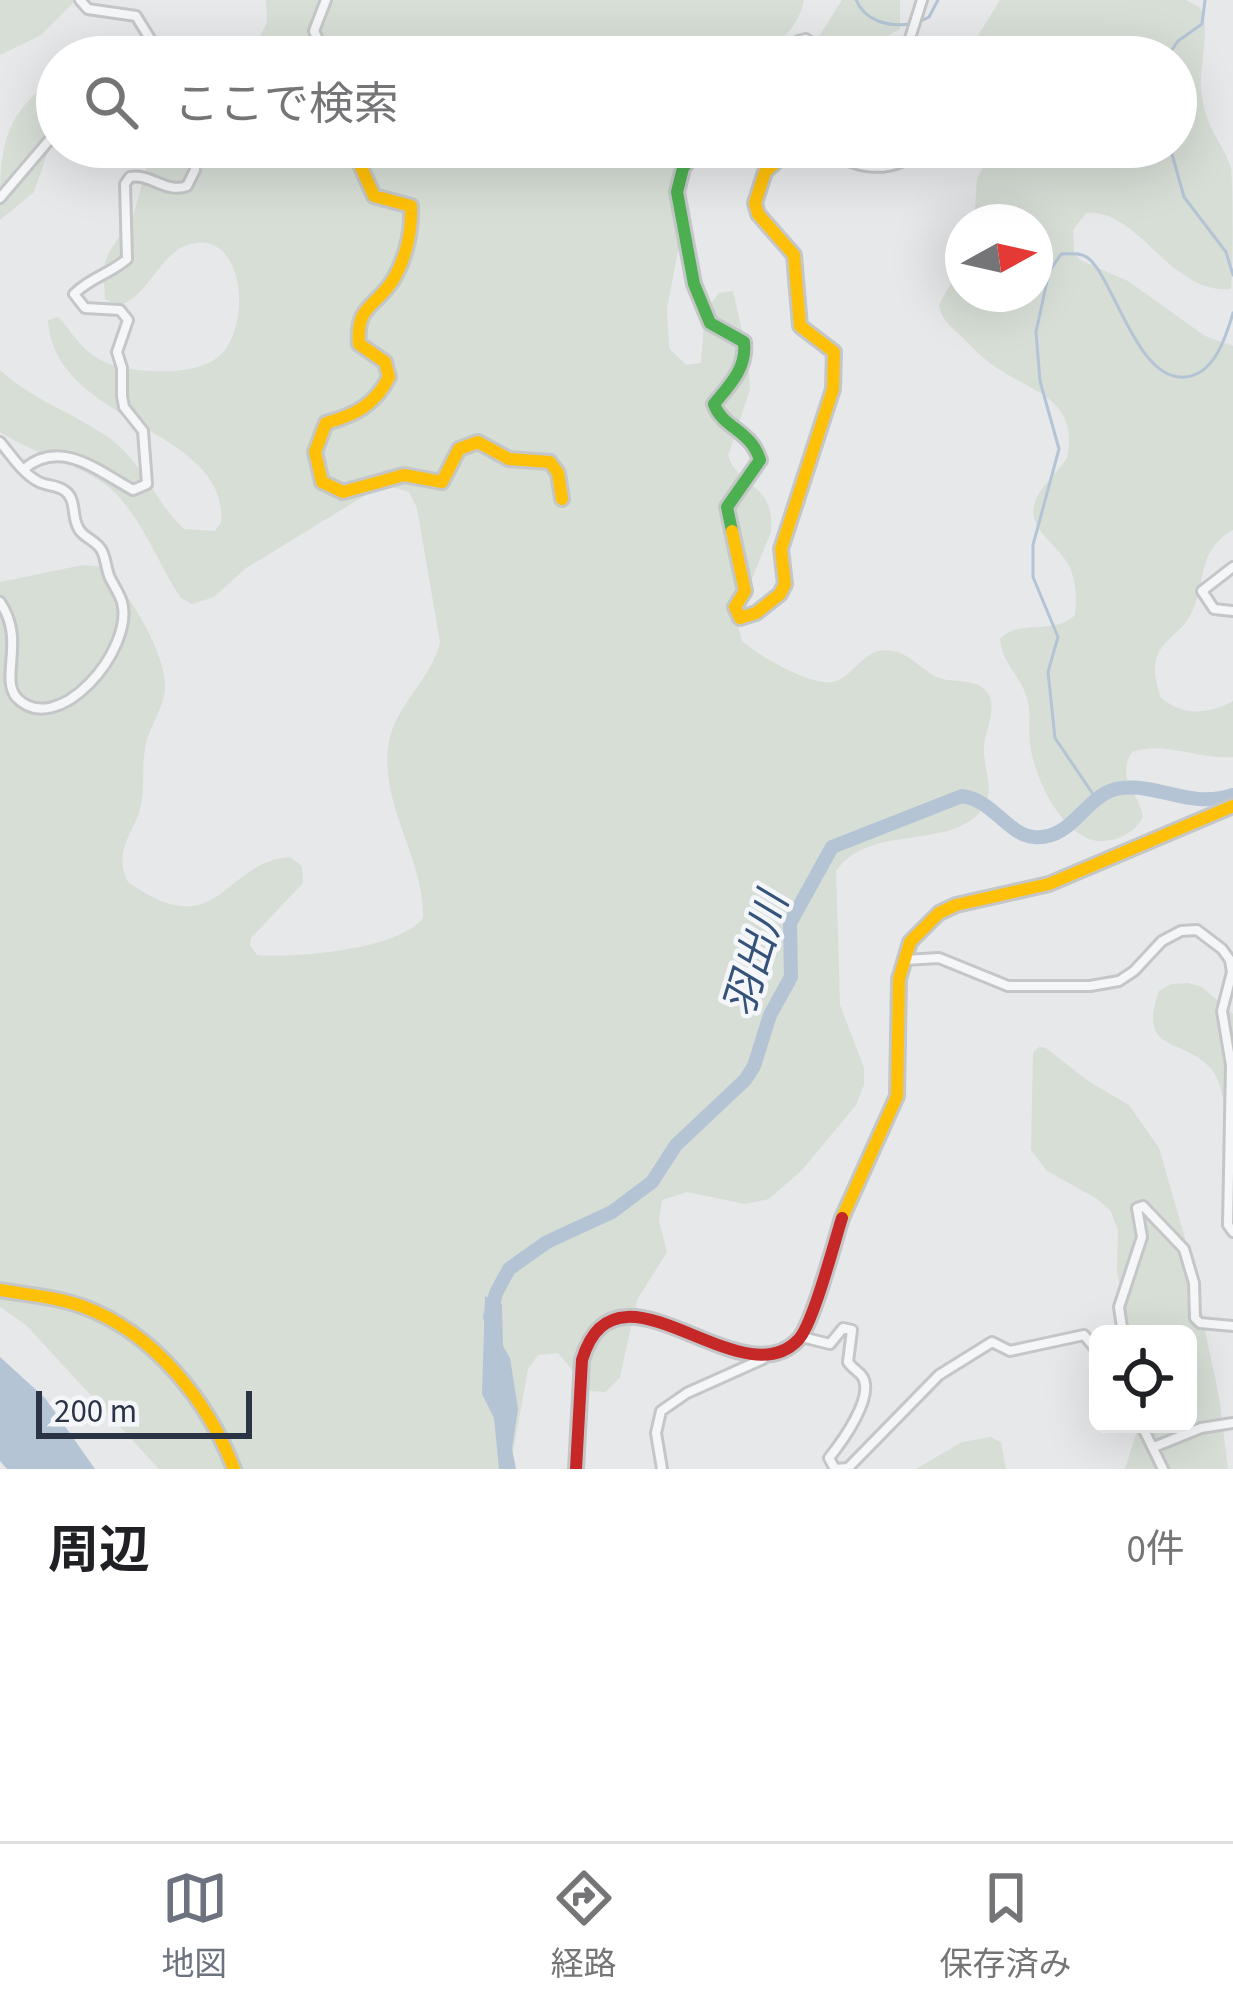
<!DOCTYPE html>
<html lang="ja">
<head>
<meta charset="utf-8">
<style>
	:root { --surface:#fff; --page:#f2f2f2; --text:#202124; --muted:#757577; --line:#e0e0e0; --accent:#6c737f }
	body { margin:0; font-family:"Source Sans 3","Noto Sans JP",sans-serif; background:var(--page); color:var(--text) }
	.controls { position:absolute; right:36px; bottom:36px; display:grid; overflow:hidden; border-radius:18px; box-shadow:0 12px 48px #0002 }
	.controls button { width:108px; height:108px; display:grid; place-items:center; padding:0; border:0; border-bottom:3px solid var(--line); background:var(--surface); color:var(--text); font:60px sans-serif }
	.compass { position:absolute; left:945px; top:204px; width:108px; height:108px; border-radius:50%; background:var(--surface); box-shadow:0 12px 48px #0002; rotate:82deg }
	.scale { position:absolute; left:36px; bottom:30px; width:216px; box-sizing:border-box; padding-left:12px; border:6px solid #2b3445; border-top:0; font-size:33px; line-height:42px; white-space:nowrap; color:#2b3445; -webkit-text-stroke:9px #f4f6f9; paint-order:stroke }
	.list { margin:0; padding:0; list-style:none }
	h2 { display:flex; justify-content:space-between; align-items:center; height:156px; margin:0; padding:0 48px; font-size:51px }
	h2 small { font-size:39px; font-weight:400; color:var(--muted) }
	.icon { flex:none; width:66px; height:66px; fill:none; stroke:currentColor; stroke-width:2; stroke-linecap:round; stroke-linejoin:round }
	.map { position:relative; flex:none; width:1233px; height:1469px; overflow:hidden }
	.search { position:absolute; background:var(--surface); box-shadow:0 12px 48px #0002; left:36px; right:36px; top:36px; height:132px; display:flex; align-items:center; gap:30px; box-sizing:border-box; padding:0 42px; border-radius:66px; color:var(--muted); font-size:45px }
	.sheet { height:372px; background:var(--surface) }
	nav { display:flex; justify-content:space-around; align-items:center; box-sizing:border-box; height:168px; border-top:3px solid var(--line); background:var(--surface); font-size:33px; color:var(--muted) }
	nav a { display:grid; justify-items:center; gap:6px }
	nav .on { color:var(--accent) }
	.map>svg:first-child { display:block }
	.green { fill:#d6ded6 }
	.water { fill:#b4c4d5 }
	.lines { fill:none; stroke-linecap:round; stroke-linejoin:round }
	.stream { stroke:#b4c4d5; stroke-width:3 }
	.river { stroke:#b4c4d5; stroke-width:14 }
	.street-casing { stroke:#c4c6c8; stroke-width:14 }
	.fast-casing { stroke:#c4c6c8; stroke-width:18 }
	.slow-casing { stroke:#c4c6c8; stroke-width:18 }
	.jam-casing { stroke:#c4c6c8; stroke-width:18 }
	.street { stroke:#f5f6f7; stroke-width:8 }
	.fast { stroke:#4caf50; stroke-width:12 }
	.slow { stroke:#ffc107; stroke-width:12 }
	.jam { stroke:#c62828; stroke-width:12 }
	.labels { text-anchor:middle; stroke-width:9; stroke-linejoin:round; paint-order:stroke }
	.water-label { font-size:42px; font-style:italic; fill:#34527a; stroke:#f4f6f9 }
</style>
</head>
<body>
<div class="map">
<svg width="1233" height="1469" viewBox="0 0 1233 1469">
	<rect width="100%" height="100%" fill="#e6e8ea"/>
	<path class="green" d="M0 0H76L41 35 0 55Z
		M266 0H804C798 28 781 41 759 57H251L267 22Z
		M842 0H900V29L851 57H806Z
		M1000 0H1186L1199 7C1212 23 1199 66 1201 89 1205 129 1219 136 1231 167 1233 181 1233 274 1231 289 1170 295 1139 208 1086 213L1073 230 1074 253 1080 260 1128 281 1205 336 1233 346V530C1192 553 1210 589 1186 622 1176 635 1160 643 1156 660 1153 673 1157 686 1161 698 1185 717 1208 714 1233 701V757C1199 760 1164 740 1132 752 1115 778 1139 792 1143 817 1135 831 1122 839 1105 841 1065 845 1034 778 1030 744 1028 729 1032 713 1027 698 1021 676 1002 664 1000 639 1019 618 1054 636 1075 615 1077 599 1076 582 1070 568 1059 542 1020 528 1038 495 1045 482 1059 471 1067 458 1079 399 1034 393 997 368 983 359 972 347 961 336 950 326 941 319 939 305L963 261V294H1035V222H974L977 179 994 147H1176V57H974L979 34Z
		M57 76V141L49 149 34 192 0 220C0 150 0 117 57 76Z
		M161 147H684V220L667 308 669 348 686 365 701 363 705 312 719 293 733 291 748 357 750 389 728 456C741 491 775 482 771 532L736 618 742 641C759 656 811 686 833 682 851 678 861 655 878 651 904 646 916 666 935 676 950 685 975 676 987 692 998 707 986 728 984 745 982 765 996 790 983 808 953 852 870 822 836 871L840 1005 864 1068V1085L856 1105 803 1169 769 1199 745 1204 687 1192 662 1200 659 1221 667 1252 637 1300 620 1377 606 1392 590 1391 558 1353 538 1355 528 1369 510 1469H159L26 1325 0 1307V582L83 565 102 567C127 589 167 654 165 688 164 709 148 728 145 749 141 771 146 791 139 813 129 839 114 854 128 882 219 947 222 862 290 857L302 866 303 883 251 938 250 945 257 955C297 958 398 950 423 918 425 859 378 803 389 742 396 704 432 679 440 642L417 508 409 492 389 486 374 490 246 568 214 597 192 604 181 598C155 560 140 509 102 482 71 461 32 453 0 432V370C33 401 77 414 112 440 143 464 156 503 184 529L215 531 221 523C230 427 54 425 48 320L58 317C69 328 77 343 89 352 105 366 129 370 150 371 171 372 196 371 214 360 252 337 248 235 195 243 160 248 151 296 118 306L105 299 103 269 108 254 134 213 149 159Z
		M1188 983 1202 987 1233 1014V1219C1226 1180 1233 1101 1213 1071 1186 1036 1136 1056 1159 991L1171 984Z
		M1039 1047 1046 1048 1088 1081 1129 1105 1159 1148 1188 1249 1219 1397 1228 1469H1125L1139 1424H1188V1334H1128L1117 1271 1118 1230 1110 1210 1096 1198 1047 1171 1031 1150 1033 1052Z
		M991 1437 1001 1442 1006 1469H916L962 1442Z"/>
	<path class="water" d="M485 1296 502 1304 503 1346 510 1358 518 1409 512 1449 516 1469H499L494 1418 482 1394Z
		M0 1357 45 1398 95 1469H7L0 1461Z"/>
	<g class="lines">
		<path class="stream" d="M856 0C865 21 888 27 910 24
			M919 22 929 17 938 0
			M1167 57 1178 41 1202 24 1205 0
			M1170 147 1184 197 1226 252 1233 275
			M1097 800 1055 738 1048 672 1058 637 1033 577V545L1059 449 1040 381 1036 332 1049 272 1061 254C1071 254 1080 252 1088 258 1114 278 1137 382 1185 377 1214 375 1226 337 1233 313"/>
		<path class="river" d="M490 1317 496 1293 509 1269 547 1242 612 1212 652 1182 676 1145 745 1080 754 1066 770 1015 791 977 790 923 832 847 962 796C993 800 1008 835 1034 837 1074 841 1086 791 1122 788 1161 784 1190 809 1233 795"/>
		<g class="street-casing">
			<path id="street" d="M80 0 88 9 136 16 154 45H194L216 57
				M95 57V55
				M326 57 314 31 326 0
				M791 57 798 41 806 39 829 57
				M899 57 906 51 922 0
				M850 147 851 162C874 171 905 168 919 147
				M0 198 57 131
				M0 442C11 455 23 474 39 482 47 486 58 485 65 491 76 499 72 514 77 525 81 538 96 539 102 551 106 559 106 569 110 578 114 586 119 593 122 602 135 649 57 741 16 697 0 676 26 640 0 602
				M24 469C61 438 98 471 133 490L147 484 143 431 124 407 122 396V368L117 352 128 320 120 310 85 308 74 294C91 277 110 274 127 259L125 184 130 177C150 173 167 194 187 186L195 170 196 147
				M1233 567 1202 591 1214 609 1233 611
				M904 960 939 958 1008 986H1090L1119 981 1134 971 1162 941 1181 931 1197 930 1222 949 1230 960 1232 972 1222 1011 1231 1065 1228 1225 1233 1232
				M1123 1334 1119 1307 1142 1237 1137 1208 1143 1206 1184 1249 1194 1283 1195 1318 1200 1323 1233 1326
				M802 1337 830 1344 843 1328 852 1330 848 1362C852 1368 858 1371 862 1376 876 1396 841 1443 829 1458L835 1469 848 1468 939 1375 992 1342 1010 1351 1084 1335 1098 1352
				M1141 1424 1163 1469
				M1154 1447 1201 1428 1233 1423
				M662 1469 656 1433 661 1411 687 1393 763 1359"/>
		</g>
		<g class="fast-casing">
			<path id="fast" d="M699 147 683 168 677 192 694 284 710 323 744 342C747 368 730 385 714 404 722 428 751 430 760 460L727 507 732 531"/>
		</g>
		<g class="slow-casing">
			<path id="slow" d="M352 147 374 196 411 206C412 231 406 258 393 280 375 308 356 305 359 344L385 362 389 377C375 405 355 415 326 423L315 452 322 482 343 492 404 475 442 482 459 449 478 442 509 459 550 462 558 473 562 499
				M732 531 745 591 735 607 740 618 756 613 780 594 785 584 781 549 833 389 834 352 800 326 794 255 758 214 755 203 765 172 792 147
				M842 1218 897 1096 899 979 910 942 939 913 956 905 1049 884 1233 806
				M0 1290C28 1295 57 1297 84 1307 154 1333 208 1401 234 1469"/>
		</g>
		<g class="jam-casing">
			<path id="jam" d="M576 1469 582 1360C616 1246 740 1401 798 1340 813 1325 834 1243 842 1218"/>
		</g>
		<use href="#street" class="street"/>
		<use href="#fast" class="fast"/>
		<use href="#slow" class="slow"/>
		<use href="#jam" class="jam"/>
	</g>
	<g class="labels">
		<g class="water-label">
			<text transform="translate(755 954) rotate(-73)" y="15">羽出川</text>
		</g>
	</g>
</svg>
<div class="controls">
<button><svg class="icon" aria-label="locate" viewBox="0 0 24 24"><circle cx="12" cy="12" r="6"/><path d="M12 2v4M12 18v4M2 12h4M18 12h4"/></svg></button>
</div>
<svg class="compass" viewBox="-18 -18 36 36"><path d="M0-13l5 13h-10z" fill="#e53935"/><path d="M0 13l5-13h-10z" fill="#757577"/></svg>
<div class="scale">200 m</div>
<div class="search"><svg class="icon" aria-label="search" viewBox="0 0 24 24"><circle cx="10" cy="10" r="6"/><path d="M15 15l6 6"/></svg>ここで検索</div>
</div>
<section class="sheet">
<h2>周辺<small>0件</small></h2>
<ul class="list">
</ul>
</section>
<nav>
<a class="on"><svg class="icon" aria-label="map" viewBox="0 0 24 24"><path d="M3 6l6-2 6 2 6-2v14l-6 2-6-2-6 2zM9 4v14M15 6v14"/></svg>地図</a>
<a><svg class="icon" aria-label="directions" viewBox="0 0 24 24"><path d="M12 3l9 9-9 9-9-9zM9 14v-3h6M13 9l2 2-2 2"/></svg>経路</a>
<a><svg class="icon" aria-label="saved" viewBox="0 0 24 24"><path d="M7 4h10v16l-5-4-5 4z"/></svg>保存済み</a>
</nav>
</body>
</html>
